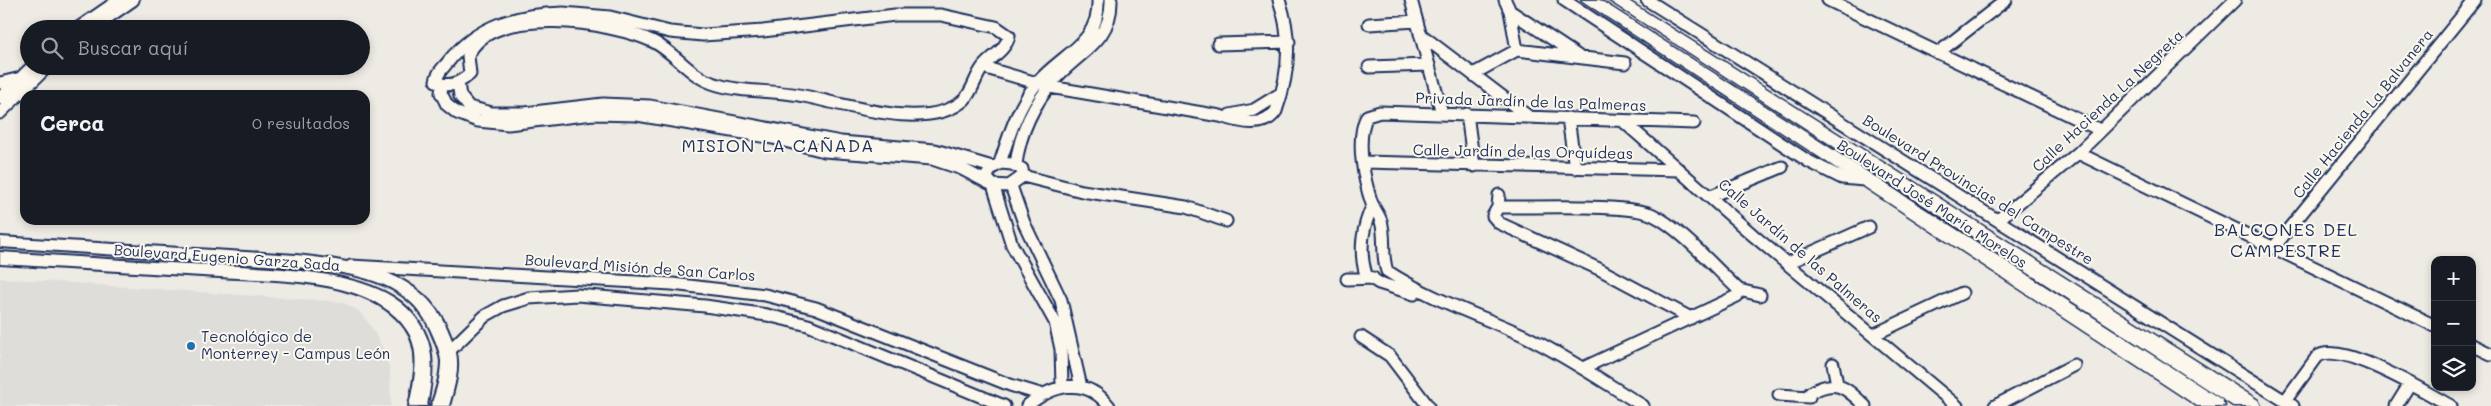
<!DOCTYPE html>
<html lang="es">
<head>
<meta charset="utf-8">
<style>
	:root { --surface:#171b24; --page:#20242c; --text:#f1f3f6; --muted:#9ea1a6; --line:#363941 }
	body { margin:0; font-family:Mali,sans-serif; background:var(--page); color:var(--text) }
	.controls { position:absolute; right:15px; bottom:15px; display:grid; overflow:hidden; border-radius:10px; box-shadow:0 2px 8px #0003 }
	.controls button { width:45px; height:45px; display:grid; place-items:center; padding:0; border:0; border-bottom:1px solid var(--line); background:var(--surface); color:var(--text); font:25px sans-serif }
	.list { margin:0; padding:0; list-style:none }
	h2 { display:flex; justify-content:space-between; align-items:center; height:65px; margin:0; padding:0 20px; font-size:21px }
	h2 small { font-size:16px; font-weight:400; color:var(--muted) }
	.icon { flex:none; width:28px; height:28px; fill:none; stroke:currentColor; stroke-width:2; stroke-linecap:round; stroke-linejoin:round }
	.map { position:relative; flex:none; width:2491px; height:406px; overflow:hidden }
	.search { position:absolute; background:var(--surface); box-shadow:0 2px 8px #0003; left:20px; top:20px; width:350px; height:55px; display:flex; align-items:center; gap:12px; box-sizing:border-box; padding:0 18px; border-radius:28px; color:var(--muted); font-size:19px }
	.panel { position:absolute; background:var(--surface); box-shadow:0 2px 8px #0003; left:20px; top:90px; width:350px; height:135px; border-radius:15px }
	.map>svg:first-child { display:block }
	.built { fill:#deddda }
	.lines { fill:none; stroke-linecap:round; stroke-linejoin:round }
	.minor-casing { stroke:#1b2f5e; stroke-width:15 }
	.tertiary-casing { stroke:#1b2f5e; stroke-width:4 }
	.primary-casing { stroke:#1b2f5e; stroke-width:3 }
	.minor { stroke:#fbf7ec; stroke-width:11 }
	.tertiary { fill:#fbf7ec; fill-rule:evenodd }
	.primary { fill:#fbf7ec; fill-rule:evenodd }
	.poi-dot { fill:#1f6fb2; stroke:#fbf7ec; stroke-width:2 }
	.labels { text-anchor:middle; stroke-width:4; stroke-linejoin:round; paint-order:stroke }
	.street-label { font-size:15px; fill:#1b2f5e; stroke:#fbf7ec }
	.poi-label { font-size:15px; fill:#1b2f5e; stroke:#fbf7ec; text-anchor:start }
	.quarter-label { font-size:18px; letter-spacing:1px; fill:#1b2f5e; stroke:#fbf7ec }
</style>
</head>
<body>
<div class="map">
<svg width="2491" height="406" viewBox="0 0 2491 406">
	<rect width="100%" height="100%" fill="#eeebe4"/>
	<filter id="ink" filterUnits="userSpaceOnUse"><feTurbulence type="fractalNoise" baseFrequency=".02" numOctaves="2"/><feDisplacementMap in="SourceGraphic" scale="10" xChannelSelector="R" yChannelSelector="G"/><feConvolveMatrix kernelMatrix="1 2 1 2 8 2 1 2 1" color-interpolation-filters="sRGB"/></filter>
	<g filter="url(#ink)">
		<path class="built" d="M0 278 342 302 359 311 372 328 385 353 390 371 391 406H0Z"/>
		<g class="lines">
			<g class="minor-casing">
				<path id="minor" d="M1411 0 1442 113
					M1505 0 1510 11 1517 50
					M1564 0 1808 161 1842 178 1864 180
					M1647 0 2293 406
					M1828 0 2100 130
					M1510 11 1578 56
					M563 13 610 17 670 32 703 35 763 31 895 15H941L996 27 1009 36C1005 51 992 56 983 67 975 77 973 91 964 100 927 133 842 103 799 95 770 90 740 93 712 83 689 75 675 53 654 42 614 22 489 3 468 56L470 74C460 83 448 89 436 81 437 73 443 68 448 62 477 25 518 14 563 13Z
					M1369 24 1417 21
					M77 29 119 0
					M91 29 133 0
					M1420 34 1529 117
					M1218 44 1289 42
					M1938 53 2006 0
					M983 67 1050 87 1220 116C1237 121 1264 130 1276 111 1289 75 1292 36 1279 0
					M1369 67 1429 65
					M1473 74 1517 50 1625 63
					M0 83 21 78
					M458 83 460 96 469 107 492 113H525L603 104 650 106 841 142 935 150 992 167
					M442 85 441 93 447 105 457 113 478 121 508 124 593 114 637 115 773 138 824 151 932 159 962 169 989 183
					M0 98 33 66
					M0 113 48 66
					M1467 114 1474 166
					M1230 115 1254 110 1280 94
					M1568 118 1575 168
					M1623 121 1754 236 1957 406
					M2078 153 2435 326
					M1364 162 1680 170
					M1000 163C1009 135 1018 106 1037 83 1061 54 1100 44 1098 0
					M1001 163 1012 164 1022 169 1023 176 1009 186 993 185 986 177 992 168Z
					M1016 164C1020 132 1035 102 1056 78 1079 52 1112 41 1111 0
					M1023 176 1082 191 1186 207 1226 221
					M993 185 1012 245 1055 322 1061 349 1062 386
					M1011 186 1024 223 1061 300 1081 387
					M1499 195 1498 207 1493 216 1499 223 1599 269 1691 318
					M1711 196 1782 167
					M1373 205C1362 227 1359 252 1366 275L1379 283 1414 294
					M1498 207C1530 208 1630 203 1653 215 1680 228 1716 269 1739 290
					M1998 220 2078 153 2235 0
					M2274 247 2475 0
					M1788 263 1869 227
					M351 266 672 284 765 295 816 308 1010 385 1040 394
					M1347 279 1373 278
					M1739 290 1760 295
					M1873 335 1962 293
					M1361 337 1390 356 1428 406
					M2472 345 2491 354
					M448 352 485 316 503 306 529 298 577 295 705 306 767 315 808 325 1004 406
					M1833 364 1837 384
					M1583 368 1737 296 1739 290
					M1779 395 1809 397
					M1809 397 1810 393C1837 378 1845 387 1865 406
					M2285 401 2317 357C2339 339 2427 393 2451 406
					M1027 406C1053 384 1086 376 1109 406
					M1643 406C1604 382 1566 356 1525 336 1479 315 1430 299 1387 271 1381 255 1386 237 1381 221 1379 215 1375 210 1372 204 1364 180 1355 139 1367 116L1380 112 1694 123
					M1995 406 2074 365
					M2396 406 2409 385"/>
			</g>
			<g class="tertiary-casing">
				<path id="tertiary" d="M0 237 296 255C353 261 421 269 447 328 451 338 457 350 457 361 458 376 453 391 449 406H431C436 391 441 376 441 361 440 351 435 340 431 331 409 278 346 272 296 267L0 247Z
					M0 252C57 256 113 259 170 263 231 267 363 263 407 308 437 338 434 368 427 406H409C414 381 422 351 406 329 394 311 374 300 354 293 311 279 264 280 219 277 146 273 73 268 0 264Z"/>
			</g>
			<g class="primary-casing">
				<path id="primary" d="M1581 0H1600L2222 400 2225 406H2197Z
					M1608 0H1627L2258 400 2261 406H2233Z"/>
			</g>
			<use href="#minor" class="minor"/>
			<use href="#tertiary" class="tertiary"/>
			<use href="#primary" class="primary"/>
		</g>
	</g>
	<circle class="poi-dot" cx="191" cy="346" r="5"/>
	<g class="labels">
		<g class="street-label">
			<text transform="translate(2108 101) rotate(-43)" y="5">Calle Hacienda La Negreta</text>
			<text transform="translate(1531 102) rotate(2)" y="5">Privada Jardín de las Palmeras</text>
			<text transform="translate(2363 114) rotate(-51)" y="5">Calle Hacienda La Balvanera</text>
			<text transform="translate(1523 152) rotate(1)" y="5">Calle Jardín de las Orquídeas</text>
			<text transform="translate(1978 190) rotate(32)" y="5">Boulevard Provincias del Campestre</text>
			<text transform="translate(1932 204) rotate(33)" y="5">Boulevard José María Morelos</text>
			<text transform="translate(1800 251) rotate(41)" y="5">Calle Jardín de las Palmeras</text>
			<text transform="translate(227 258) rotate(4)" y="5">Boulevard Eugenio Garza Sada</text>
			<text transform="translate(640 268) rotate(4)" y="5">Boulevard Misión de San Carlos</text>
		</g>
		<g class="poi-label">
			<text x="201" y="342">Tecnológico de<tspan x="201" dy="17">Monterrey - Campus León</tspan></text>
		</g>
		<g class="quarter-label">
			<text x="778" y="152">MISION LA CAÑADA</text>
			<text x="2286" y="236">BALCONES DEL<tspan x="2286" dy="21">CAMPESTRE</tspan></text>
		</g>
	</g>
</svg>
<div class="controls">
<button>+</button>
<button>−</button>
<button><svg class="icon" aria-label="layers" viewBox="0 0 24 24"><path d="M12 4l9 5-9 5-9-5zM3 14l9 5 9-5"/></svg></button>
</div>
<div class="search"><svg class="icon" aria-label="search" viewBox="0 0 24 24"><circle cx="10" cy="10" r="6"/><path d="M15 15l6 6"/></svg>Buscar aquí</div>
<section class="panel">
<h2>Cerca<small>0 resultados</small></h2>
<ul class="list">
</ul>
</section>
</div>
</body>
</html>
